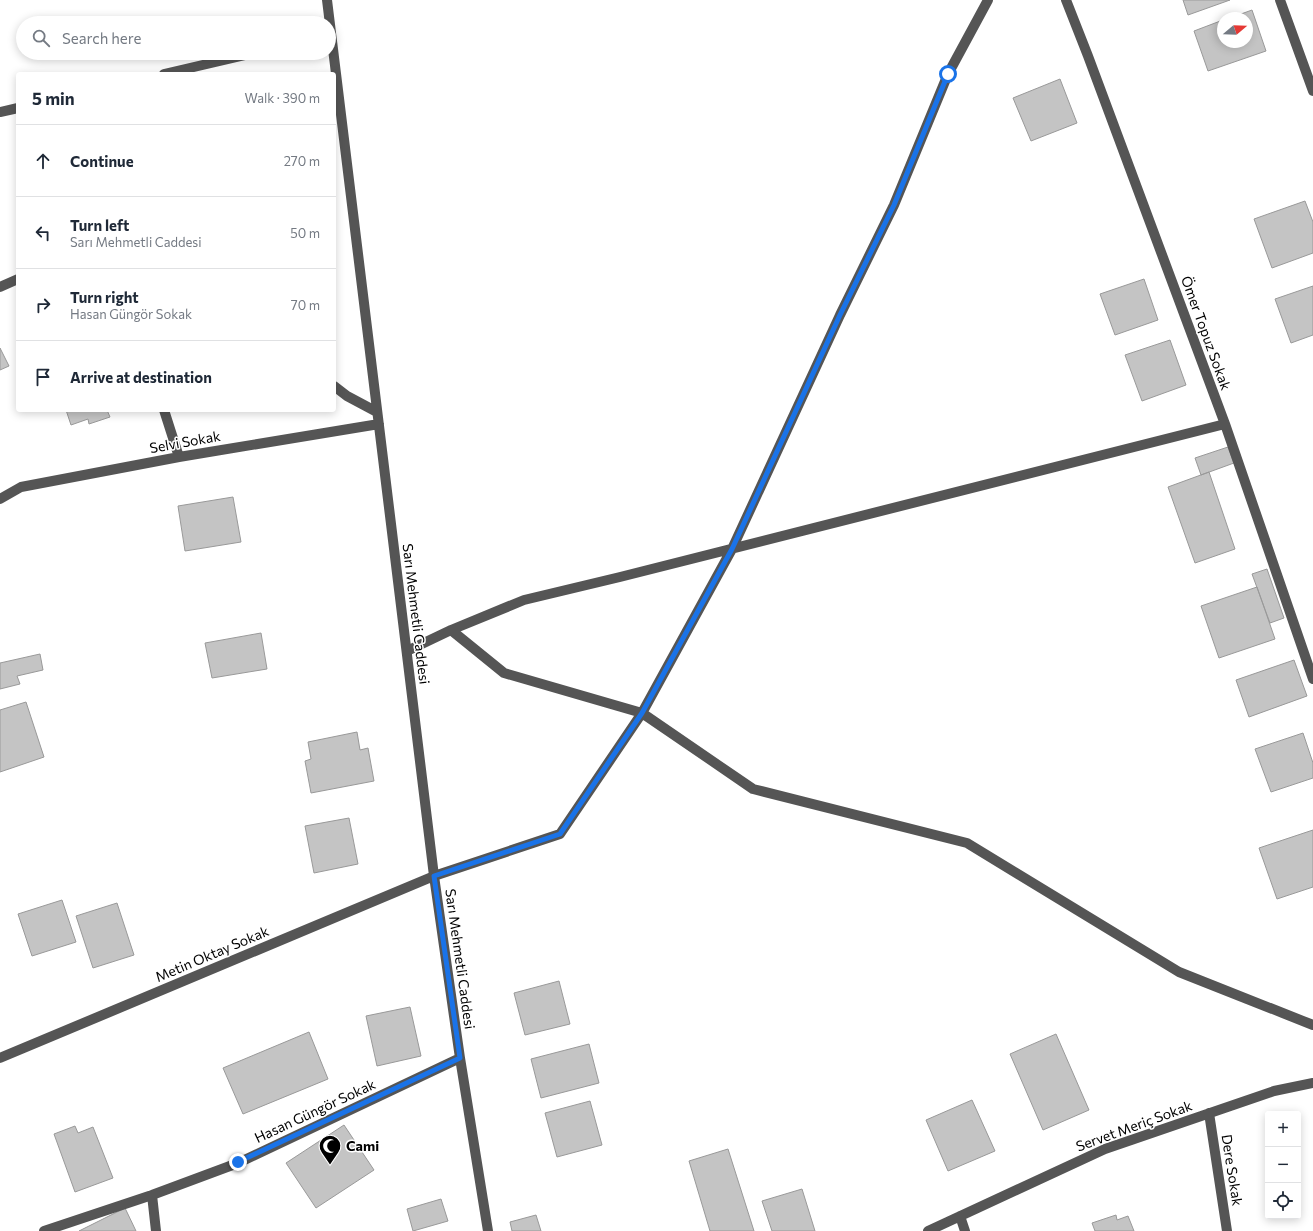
<!DOCTYPE html>
<html lang="en">
<head>
<meta charset="utf-8">
<style>
	:root { --surface:#fff; --page:#f6f6f7; --text:#1f2937; --muted:#747a83; --line:#e0e1e3 }
	body { margin:0; font-family:Commissioner,sans-serif; background:var(--page); color:var(--text) }
	.controls { position:absolute; right:12px; bottom:12px; display:grid; overflow:hidden; border-radius:4px; box-shadow:0 2px 10px #0003 }
	.controls button { width:36px; height:36px; display:grid; place-items:center; padding:0; border:0; border-bottom:1px solid var(--line); background:var(--surface); color:var(--text); font:20px sans-serif }
	.compass { position:absolute; left:1217px; top:12px; width:36px; height:36px; border-radius:50%; background:var(--surface); box-shadow:0 2px 10px #0003; rotate:71deg }
	.stop { position:absolute; width:12px; height:12px; margin:-9px; border:3px solid #1a73e8; border-radius:50%; background:#fff }
	.stop.end { background:#1a73e8; border-color:#fff; box-shadow:0 1px 4px #0008 }
	.list { margin:0; padding:0; list-style:none }
	h2 { display:flex; justify-content:space-between; align-items:center; height:52px; margin:0; padding:0 16px; font-size:17px }
	h2 small { font-size:13px; font-weight:400; color:var(--muted) }
	.list li { display:grid; grid-template-columns:26px 1fr auto; gap:12px; align-items:center; box-sizing:border-box; height:72px; padding:0 16px; border-top:1px solid var(--line) }
	.list b { display:block; font-size:15px; white-space:nowrap }
	.list p { margin:0; font-size:13px; white-space:nowrap; color:var(--muted) }
	.list em { font-size:13px; font-style:normal; color:var(--muted) }
	.icon { flex:none; width:22px; height:22px; fill:none; stroke:currentColor; stroke-width:2; stroke-linecap:round; stroke-linejoin:round }
	.map { position:relative; flex:none; width:1313px; height:1231px; overflow:hidden }
	.search { position:absolute; background:var(--surface); box-shadow:0 2px 10px #0003; left:16px; top:16px; width:320px; height:44px; display:flex; align-items:center; gap:10px; box-sizing:border-box; padding:0 14px; border-radius:22px; color:var(--muted); font-size:15px }
	.panel { position:absolute; background:var(--surface); box-shadow:0 2px 10px #0003; left:16px; top:72px; width:320px; height:340px; border-radius:4px }
	.map>svg:first-child { display:block }
	.building { fill:#c4c4c4; stroke:#999 }
	.lines { fill:none; stroke-linecap:round; stroke-linejoin:round }
	.minor { stroke:#555; stroke-width:10 }
	.route { stroke:#1a73e8; stroke-width:5 }
	.labels { text-anchor:middle; stroke-width:3; stroke-linejoin:round; paint-order:stroke }
	.street-label { font-size:14px; fill:#000; stroke:#fff }
	.poi-label { font-size:14px; font-weight:bold; fill:#000; stroke:#fff; text-anchor:start }
</style>
</head>
<body>
<div class="map">
<svg width="1313" height="1231" viewBox="0 0 1313 1231">
	<rect width="100%" height="100%" fill="#fff"/>
	<path class="building" d="M1183 0H1230L1188 15Z
		M1252 10 1266 51 1208 71 1194 31 1223 20V42H1247V18H1230Z
		M1060 79 1077 123 1031 141 1013 98Z
		M1305 201 1313 222V253L1272 268 1254 219Z
		M1144 279 1158 320 1115 335 1100 294Z
		M1313 286V335L1291 343 1275 299Z
		M1170 340 1186 385 1142 401 1125 355Z
		M0 348 9 366 0 370Z
		M66 410H107L110 417 89 424 88 419 71 425Z
		M1228 447 1234 463 1201 475 1195 458Z
		M1209 472 1235 549 1195 563 1168 487Z
		M233 497 241 542 185 551 178 506Z
		M1267 569 1284 618 1270 623 1252 574Z
		M1257 587 1275 639 1219 658 1201 606Z
		M261 633 267 669 212 678 205 643Z
		M40 654 43 670 17 676 20 684 0 689V663Z
		M1294 660 1307 696 1249 717 1236 680Z
		M26 702 44 757 0 772V710Z
		M357 732 360 750 368 748 374 781 311 793 305 761 311 759 308 742Z
		M1303 733 1313 763V778L1271 792 1255 749Z
		M349 818 358 864 314 873 305 826Z
		M1313 830V887L1277 899 1259 848Z
		M62 900 76 942 32 956 18 914Z
		M117 903 134 955 93 968 76 916Z
		M559 981 570 1024 525 1035 514 993Z
		M410 1007 421 1056 377 1066 366 1016Z
		M309 1032 328 1079 243 1114 223 1068Z
		M1056 1034 1089 1110 1043 1130 1010 1054Z
		M589 1044 599 1083 541 1098 531 1059Z
		M972 1100 995 1151 948 1171 926 1120Z
		M590 1101 602 1145 557 1157 545 1113Z
		M344 1125 374 1170 316 1208 286 1163Z
		M75 1126 78 1133 93 1127 113 1178 75 1192 54 1134Z
		M728 1149 754 1231H710L689 1161Z
		M802 1189 815 1231H772L762 1201Z
		M441 1199 448 1221 413 1231 407 1209Z
		M125 1208 136 1231H79Z
		M536 1215 541 1231H512L510 1222Z
		M1116 1215 1117 1220 1128 1216 1134 1231H1095L1092 1223Z"/>
	<g class="lines">
		<path class="minor" d="M327 0 434 876 460 1058 488 1231
			M1066 0 1088 56 1225 424 1313 679
			M1280 0 1313 91
			M164 74 254 53
			M0 112 18 108
			M0 287 18 279
			M334 386 347 396 377 412
			M164 410 179 457
			M0 499 21 487 179 457 379 424
			M451 630 504 673 642 713 753 789 967 843 1179 972 1313 1025
			M407 651 451 630 524 600 620 577 1225 424
			M0 1058 434 876 560 834 642 713 732 549 840 315 894 205 948 74 988 0
			M1209 1113 1227 1231
			M152 1195 156 1231
			M960 1216 965 1231
			M44 1231 152 1195 238 1163 460 1058
			M928 1231 1105 1149 1274 1091 1313 1083"/>
	</g>
	<g class="lines">
		<path class="route" d="M238 1162 460 1058 434 876 560 834 642 713 732 549 840 315 894 205 948 74"/>
	</g>
	<defs>
		<g id="mosque-pin" transform="scale(1.15)"><path d="M0 17L-7.5 6A9.5 9.5 0 1 1 7.5 6Z" fill="#000" stroke="#fff"/><path d="M3.5-4.9A6 6 0 1 0 3.5 4.9A5 5 0 1 1 3.5-4.9Z" fill="#fff"/></g>
	</defs>
	<g fill-rule="evenodd">
		<use href="#mosque-pin" x="330" y="1146"/>
	</g>
	<g class="labels">
		<g class="street-label">
			<text transform="translate(1206 333) rotate(70)" y="5">Ömer Topuz Sokak</text>
			<text transform="translate(185 442) rotate(-10)" y="5">Selvi Sokak</text>
			<text transform="translate(416 614) rotate(83)" y="5">Sarı Mehmetli Caddesi</text>
			<text transform="translate(212 954) rotate(-23)" y="5">Metin Oktay Sokak</text>
			<text transform="translate(460 959) rotate(82)" y="5">Sarı Mehmetli Caddesi</text>
			<text transform="translate(315 1111) rotate(-25)" y="5">Hasan Güngör Sokak</text>
			<text transform="translate(1134 1126) rotate(-20)" y="5">Servet Meriç Sokak</text>
			<text transform="translate(1232 1170) rotate(81)" y="5">Dere Sokak</text>
		</g>
		<g class="poi-label">
			<text x="346" y="1151">Cami</text>
		</g>
	</g>
</svg>
<div class="controls">
<button>+</button>
<button>−</button>
<button><svg class="icon" aria-label="locate" viewBox="0 0 24 24"><circle cx="12" cy="12" r="6"/><path d="M12 2v4M12 18v4M2 12h4M18 12h4"/></svg></button>
</div>
<svg class="compass" viewBox="-18 -18 36 36"><path d="M0-13l5 13h-10z" fill="#e53935"/><path d="M0 13l5-13h-10z" fill="#747a83"/></svg>
<div class="stop" style="left:948px;top:74px"></div>
<div class="stop end" style="left:238px;top:1162px"></div>
<div class="search"><svg class="icon" aria-label="search" viewBox="0 0 24 24"><circle cx="10" cy="10" r="6"/><path d="M15 15l6 6"/></svg>Search here</div>
<section class="panel">
<h2>5 min<small>Walk · 390 m</small></h2>
<ul class="list">
<li><svg class="icon" aria-label="ahead" viewBox="0 0 24 24"><path d="M12 20V5M6 11l6-6 6 6"/></svg><div><b>Continue</b></div><em>270 m</em></li>
<li><svg class="icon" aria-label="left" viewBox="0 0 24 24"><path d="M17 20v-9H6M10 6l-5 5 5 5"/></svg><div><b>Turn left</b><p>Sarı Mehmetli Caddesi</p></div><em>50 m</em></li>
<li><svg class="icon" aria-label="right" viewBox="0 0 24 24"><path d="M7 20v-9h11M14 6l5 5-5 5"/></svg><div><b>Turn right</b><p>Hasan Güngör Sokak</p></div><em>70 m</em></li>
<li><svg class="icon" aria-label="arrive" viewBox="0 0 24 24"><path d="M6 21V4h12l-3 4 3 4H6"/></svg><div><b>Arrive at destination</b></div></li>
</ul>
</section>
</div>
</body>
</html>
